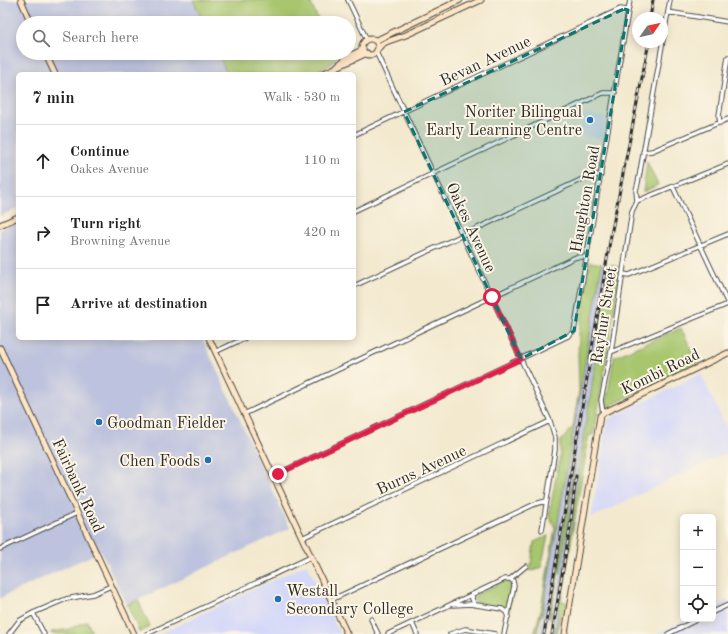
<!DOCTYPE html>
<html lang="en">
<head>
<meta charset="utf-8">
<style>
	:root { --surface:#fff; --page:#f2f2f2; --text:#222; --muted:#767676; --line:#e0e0e0 }
	body { margin:0; font-family:"Old Standard TT",serif; background:var(--page); color:var(--text) }
	.controls { position:absolute; right:12px; bottom:12px; display:grid; overflow:hidden; border-radius:6px; box-shadow:0 2px 10px #0003 }
	.controls button { width:36px; height:36px; display:grid; place-items:center; padding:0; border:0; border-bottom:1px solid var(--line); background:var(--surface); color:var(--text); font:20px sans-serif }
	.compass { position:absolute; left:632px; top:12px; width:36px; height:36px; border-radius:50%; background:var(--surface); box-shadow:0 2px 10px #0003; rotate:56deg }
	.stop { position:absolute; width:12px; height:12px; margin:-9px; border:3px solid #e11d48; border-radius:50%; background:#fff }
	.stop.end { background:#e11d48; border-color:#fff; box-shadow:0 1px 4px #0008 }
	.list { margin:0; padding:0; list-style:none }
	h2 { display:flex; justify-content:space-between; align-items:center; height:52px; margin:0; padding:0 16px; font-size:17px }
	h2 small { font-size:13px; font-weight:400; color:var(--muted) }
	.list li { display:grid; grid-template-columns:26px 1fr auto; gap:12px; align-items:center; box-sizing:border-box; height:72px; padding:0 16px; border-top:1px solid var(--line) }
	.list b { display:block; font-size:15px; white-space:nowrap }
	.list p { margin:0; font-size:13px; white-space:nowrap; color:var(--muted) }
	.list em { font-size:13px; font-style:normal; color:var(--muted) }
	.icon { flex:none; width:22px; height:22px; fill:none; stroke:currentColor; stroke-width:2; stroke-linecap:round; stroke-linejoin:round }
	.map { position:relative; flex:none; width:728px; height:634px; overflow:hidden }
	.search { position:absolute; background:var(--surface); box-shadow:0 2px 10px #0003; left:16px; top:16px; width:340px; height:44px; display:flex; align-items:center; gap:10px; box-sizing:border-box; padding:0 14px; border-radius:22px; color:var(--muted); font-size:15px }
	.panel { position:absolute; background:var(--surface); box-shadow:0 2px 10px #0003; left:16px; top:72px; width:340px; height:268px; border-radius:6px }
	.map>svg:first-child { display:block }
	.built { fill:#d4d8f9 }
	.industrial { fill:#bdc3de }
	.green { fill:#a7c66e; stroke:#69784c }
	.lines { fill:none; stroke-linecap:round; stroke-linejoin:round }
	.street-casing { stroke:#494844; stroke-width:5.5 }
	.secondary-casing { stroke:#494844; stroke-width:7 }
	.street { stroke:#fff; stroke-width:3.5 }
	.secondary { stroke:#fee5c5; stroke-width:5 }
	.rail-casing { stroke:#2b2b2b; stroke-width:3 }
	.rail { stroke:#fcf5e5; stroke-width:1.5; stroke-dasharray:4.5; stroke-linecap:butt }
	.route { stroke:#e11d48; stroke-width:5 }
	.marked { fill:#0f766e; fill-opacity:0.2; stroke:#0f766e; stroke-width:3; stroke-dasharray:8 5; stroke-linejoin:round }
	.poi-dot { fill:#1f6fb2; stroke:#fcf5e5; stroke-width:1.5 }
	.labels { text-anchor:middle; stroke-width:4; stroke-linejoin:round; paint-order:stroke }
	.street-label { font-size:16px; fill:#2b2b2b; stroke:#fcf5e5 }
	.poi-label { font-size:16px; fill:#2b2b2b; stroke:#fcf5e5; text-anchor:end }
</style>
</head>
<body>
<div class="map">
<svg width="728" height="634" viewBox="0 0 728 634">
	<rect width="100%" height="100%" fill="#fcf5e5"/>
	<filter id="ink" filterUnits="userSpaceOnUse"><feTurbulence type="fractalNoise" baseFrequency=".025" numOctaves="2"/><feDisplacementMap in="SourceGraphic" scale="8" xChannelSelector="R" yChannelSelector="G"/><feConvolveMatrix kernelMatrix="1 2 1 2 8 2 1 2 1" color-interpolation-filters="sRGB"/></filter>
	<filter id="wash" filterUnits="userSpaceOnUse"><feTurbulence type="fractalNoise" baseFrequency=".012" numOctaves="4" result="noise"/><feDisplacementMap in="SourceGraphic" scale="16" xChannelSelector="R" yChannelSelector="G"/><feGaussianBlur stdDeviation="0.9" result="paint"/><feColorMatrix in="noise" values="0 0 0 0 0 0 0 0 0 0 0 0 0 0 0 0 0 1.4 0 .05"/><feComposite in="paint" operator="in"/></filter>
	<g filter="url(#wash)">
		<rect width="100%" height="100%" fill="#f3e9cf"/>
		<path class="built" d="M583 114 606 118 602 139 580 135Z
			M701 374 728 431V452L591 518 608 419Z
			M307 564 340 634H159Z
			M728 600V634H657L689 619H713V607Z"/>
		<path class="industrial" d="M0 0H193L204 23H23V53H218L227 74H18V208L0 216Z
			M18 221V338H202L290 528 127 605 101 551 0 598V229Z
			M602 264 608 266 591 392 580 457 574 508 556 625 555 634H551L561 574H560L568 523 576 456 549 616H548L545 634H540L543 615H542Z"/>
		<path class="green" d="M193 0H309L320 23H204Z
			M218 53H334L337 57 330 65 309 74H227Z
			M647 162 658 185 643 192Z
			M590 262 602 264 542 615H541L537 634H534L540 614 555 528 549 515 560 456V442L573 427 579 391 578 354 579 333Z
			M612 265 621 268 595 427 593 435H589L561 601 566 602 567 604 565 619 560 618 557 634H555L574 508 580 457 591 392 608 266Z
			M681 328 698 363 607 407 606 404 614 357Z
			M576 456 568 523 560 574H558L550 620 549 616Z
			M548 536 541 568H537V570L530 571 534 542Z
			M505 580 511 581 512 584 509 611 475 602 474 599 476 595Z
			M138 600 150 627 140 632 139 631 127 605Z
			M87 621 92 633 91 634H51V632L69 629Z"/>
	</g>
	<g filter="url(#ink)">
		<g class="lines">
			<g class="street-casing">
				<path id="street" d="M348 0 367 40
					M668 12 728 22
					M376 52 550 421 555 437V450L542 530
					M720 123 719 116 728 57
					M354 135 616 11 620 9 628 10
					M643 152 652 151 728 119
					M673 187 728 304
					M637 201 728 164
					M354 211 603 93H615
					M623 274 629 275 728 234
					M354 286 591 175H601
					M215 352 245 338
					M611 352 728 304
					M603 413 601 400 611 352 632 211 637 201 636 190 638 183 670 0
					M244 414 576 257H587
					M273 476 526 356 568 336 574 331 630 0
					M302 538 550 421
					M0 549 77 513
					M473 594 472 599 475 605
					M331 600 535 504 546 501
					M453 605 470 604 502 609 506 612 508 617
					M713 612 728 605
					M33 613 44 634
					M371 619 378 634
					M412 623 417 634
					M9 634 19 621 33 613 66 599 93 594 111 586
					M147 634 311 557
					M388 634 505 579H510L526 566
					M450 634 465 629 495 634
					M504 634 514 586 513 581 510 579
					M668 634 698 619"/>
			</g>
			<g class="secondary-casing">
				<path id="secondary" d="M21 0 31 23
					M372 39 377 40 460 0
					M362 47a8 8 0 1 1 16 0a8 8 0 1 1-16 0Z
					M377 50 382 44 386 42 406 35 481 0
					M45 53 55 74
					M337 66 349 56 358 52 363 49
					M322 74 367 53
					M0 225 18 217
					M209 338 347 634
					M0 348 134 634
					M565 634 600 416 603 413 728 353"/>
			</g>
			<use href="#street" class="street"/>
			<use href="#secondary" class="secondary"/>
			<g class="rail-casing">
				<path id="rail" d="M650 18 653 0
					M544 634 611 235 649 42
					M552 634 570 528 576 476"/>
			</g>
			<use href="#rail" class="rail"/>
		</g>
	</g>
	<g class="lines" filter="url(#ink)">
		<path class="route" d="M278 474 521 359 492 297"/>
	</g>
	<path class="marked" d="M624 9 628 10 574 331 521 359 404 112Z"/>
	<g class="poi-dot">
		<circle cx="590" cy="120" r="4"/>
		<circle cx="99" cy="422" r="4"/>
		<circle cx="208" cy="460" r="4"/>
		<circle cx="278" cy="599" r="4"/>
	</g>
	<g class="labels">
		<g class="street-label">
			<text transform="translate(485 60) rotate(-25)" y="6">Bevan Avenue</text>
			<text transform="translate(584 199) rotate(-80)" y="6">Haughton Road</text>
			<text transform="translate(472 227) rotate(65)" y="6">Oakes Avenue</text>
			<text transform="translate(603 315) rotate(-81)" y="6">Rayhur Street</text>
			<text transform="translate(660 371) rotate(-26)" y="6">Kombi Road</text>
			<text transform="translate(421 469) rotate(-25)" y="6">Burns Avenue</text>
			<text transform="translate(79 485) rotate(65)" y="6">Fairbank Road</text>
		</g>
		<g class="poi-label">
			<text x="582" y="117">Noriter Bilingual<tspan x="582" dy="18">Early Learning Centre</tspan></text>
			<text x="107" y="428" text-anchor="start">Goodman Fielder</text>
			<text x="200" y="466">Chen Foods</text>
			<text x="286" y="596" text-anchor="start">Westall<tspan x="286" dy="18">Secondary College</tspan></text>
		</g>
	</g>
</svg>
<div class="controls">
<button>+</button>
<button>−</button>
<button><svg class="icon" aria-label="locate" viewBox="0 0 24 24"><circle cx="12" cy="12" r="6"/><path d="M12 2v4M12 18v4M2 12h4M18 12h4"/></svg></button>
</div>
<svg class="compass" viewBox="-18 -18 36 36"><path d="M0-13l5 13h-10z" fill="#e53935"/><path d="M0 13l5-13h-10z" fill="#767676"/></svg>
<div class="stop" style="left:492px;top:297px"></div>
<div class="stop end" style="left:278px;top:474px"></div>
<div class="search"><svg class="icon" aria-label="search" viewBox="0 0 24 24"><circle cx="10" cy="10" r="6"/><path d="M15 15l6 6"/></svg>Search here</div>
<section class="panel">
<h2>7 min<small>Walk · 530 m</small></h2>
<ul class="list">
<li><svg class="icon" aria-label="ahead" viewBox="0 0 24 24"><path d="M12 20V5M6 11l6-6 6 6"/></svg><div><b>Continue</b><p>Oakes Avenue</p></div><em>110 m</em></li>
<li><svg class="icon" aria-label="right" viewBox="0 0 24 24"><path d="M7 20v-9h11M14 6l5 5-5 5"/></svg><div><b>Turn right</b><p>Browning Avenue</p></div><em>420 m</em></li>
<li><svg class="icon" aria-label="arrive" viewBox="0 0 24 24"><path d="M6 21V4h12l-3 4 3 4H6"/></svg><div><b>Arrive at destination</b></div></li>
</ul>
</section>
</div>
</body>
</html>
